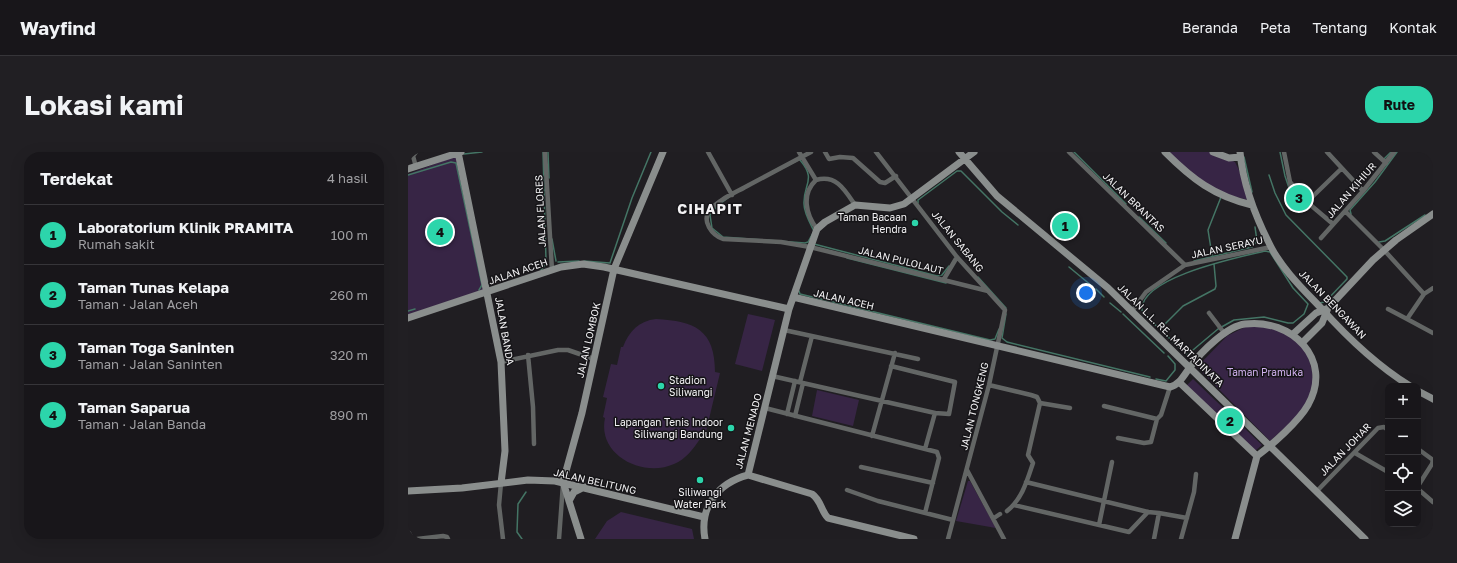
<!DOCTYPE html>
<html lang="id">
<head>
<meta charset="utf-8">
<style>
	:root { --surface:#18161a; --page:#211f23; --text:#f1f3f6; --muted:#9f9fa2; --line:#363539; --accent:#2cd5ab }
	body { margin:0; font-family:"Golos Text",sans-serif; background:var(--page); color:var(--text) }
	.controls { position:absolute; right:12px; bottom:12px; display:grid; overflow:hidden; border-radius:8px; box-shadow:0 4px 16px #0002 }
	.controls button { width:36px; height:36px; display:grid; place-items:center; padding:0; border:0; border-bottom:1px solid var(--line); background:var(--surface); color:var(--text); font:20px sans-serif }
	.you { position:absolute; left:678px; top:141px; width:14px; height:14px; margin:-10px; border:3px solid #fff; border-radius:50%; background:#1a73e8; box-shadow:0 0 0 6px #1a73e833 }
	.badge { display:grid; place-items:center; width:26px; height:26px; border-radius:50%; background:var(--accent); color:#111; font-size:13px; font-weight:700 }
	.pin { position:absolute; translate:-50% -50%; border:2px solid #fff; box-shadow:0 1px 4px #0006 }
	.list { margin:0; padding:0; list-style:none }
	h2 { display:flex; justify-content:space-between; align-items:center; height:52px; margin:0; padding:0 16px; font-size:17px }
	h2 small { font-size:13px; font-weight:400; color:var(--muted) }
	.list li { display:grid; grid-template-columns:26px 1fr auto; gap:12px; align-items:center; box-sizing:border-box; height:60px; padding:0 16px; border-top:1px solid var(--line) }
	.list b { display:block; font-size:15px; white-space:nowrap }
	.list p { margin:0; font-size:13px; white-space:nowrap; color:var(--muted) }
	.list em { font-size:13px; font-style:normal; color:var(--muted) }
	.icon { flex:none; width:22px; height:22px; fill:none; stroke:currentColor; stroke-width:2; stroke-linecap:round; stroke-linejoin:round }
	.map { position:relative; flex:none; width:1025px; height:387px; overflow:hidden; border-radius:16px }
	header { display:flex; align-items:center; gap:24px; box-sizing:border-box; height:56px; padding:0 20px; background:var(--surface); border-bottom:1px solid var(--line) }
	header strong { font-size:19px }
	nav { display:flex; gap:22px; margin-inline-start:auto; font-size:14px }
	.intro { display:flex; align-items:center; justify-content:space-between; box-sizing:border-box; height:96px; padding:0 24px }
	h1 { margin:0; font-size:28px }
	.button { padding:10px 18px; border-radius:16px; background:var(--accent); color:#111; font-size:14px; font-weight:700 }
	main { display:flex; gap:24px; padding:0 24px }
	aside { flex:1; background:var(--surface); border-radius:16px; box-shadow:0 4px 16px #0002 }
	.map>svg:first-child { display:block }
	.green { fill:#372545 }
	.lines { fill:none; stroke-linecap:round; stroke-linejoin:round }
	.stream { stroke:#447565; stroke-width:1.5 }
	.street { stroke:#636665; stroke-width:4.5 }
	.secondary { stroke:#8a8e8d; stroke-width:7 }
	.poi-dot { fill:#2cd5ab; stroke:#161518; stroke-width:1.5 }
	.labels { text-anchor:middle; stroke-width:3; stroke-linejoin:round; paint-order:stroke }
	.street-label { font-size:10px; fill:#f3f2f4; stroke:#161518 }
	.poi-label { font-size:10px; fill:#f3f2f4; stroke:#161518; text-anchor:end }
	.park-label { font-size:10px; fill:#d0b1ee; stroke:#161518 }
	.district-label { font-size:14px; font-weight:bold; letter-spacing:1px; fill:#f3f2f4; stroke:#161518 }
</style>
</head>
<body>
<header>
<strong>Wayfind</strong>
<nav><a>Beranda</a><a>Peta</a><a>Tentang</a><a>Kontak</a></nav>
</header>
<div class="intro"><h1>Lokasi kami</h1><a class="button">Rute</a></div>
<main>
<aside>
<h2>Terdekat<small>4 hasil</small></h2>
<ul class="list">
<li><span class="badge">1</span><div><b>Laboratorium Klinik PRAMITA</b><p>Rumah sakit</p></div><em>100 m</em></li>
<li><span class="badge">2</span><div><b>Taman Tunas Kelapa</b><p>Taman · Jalan Aceh</p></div><em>260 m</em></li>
<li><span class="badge">3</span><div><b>Taman Toga Saninten</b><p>Taman · Jalan Saninten</p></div><em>320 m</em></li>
<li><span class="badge">4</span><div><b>Taman Saparua</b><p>Taman · Jalan Banda</p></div><em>890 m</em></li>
</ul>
</aside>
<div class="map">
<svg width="1025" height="387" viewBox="0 0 1025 387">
	<rect width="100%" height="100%" fill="#201e22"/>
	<path class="green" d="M761 0H803L827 10 831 18 840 48 813 41 788 27Z
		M48 4 77 138 0 166V22Z
		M340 162 367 168 354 219 327 212Z
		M248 167C287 169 307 178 307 220L312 221 296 288 292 287C285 297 278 307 266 312 235 326 189 303 197 266L195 265 199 246 195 245 203 212 209 213 213 195H215C221 179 231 169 248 167Z
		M841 173C850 173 881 177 888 183 897 191 906 219 905 231 904 236 901 244 899 249 891 265 875 277 862 289L789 215 819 184Z
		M785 227 854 293 847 299 778 234Z
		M409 238 451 248 445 274 404 264Z
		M560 329H562L588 376 548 369Z
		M213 360 284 377 286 387H187L199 369Z"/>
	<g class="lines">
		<path class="stream" d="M140 0 141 26
			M666 0 718 52
			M872 0 877 24 884 45
			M56 2 74 0
			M836 5 844 40
			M976 7 983 0
			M390 8H392C409 28 395 32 396 52 396 61 402 71 406 79L400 90 397 91 315 85 304 76 302 63C314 42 368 21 390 8Z
			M0 23 43 10 48 11 74 133 71 138
			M861 23 867 41 878 63 939 125V127L917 150 911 151
			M510 51V48L549 19H553L594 60 610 73
			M943 62 942 58 967 30 989 0
			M731 65 758 91
			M144 87 148 109
			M971 90 977 89 1017 63
			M406 92 529 124 534 123 541 114
			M857 99 862 100 885 136 900 152 896 162 885 171H880L856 165 826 168 810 177 779 203 737 163 734 158C732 125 832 105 857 99Z
			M804 103 800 78 813 45
			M439 106 538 131
			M176 109 202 111 224 46 243 0
			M786 109 844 95 849 89 847 75
			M150 110 171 109
			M661 115 684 134
			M133 118 138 112V108L135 0
			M570 125 598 156
			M688 137 696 145
			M391 139 392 142 582 188 587 187 591 177
			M702 151 713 160
			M0 159 7 157
			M598 162 594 186 599 190 742 225
			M715 162 756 201
			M752 177 775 154 807 137 808 134 806 112
			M748 227 758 229 767 218V212L760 204
			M114 387 109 380 110 352 118 340"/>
		<path class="street" d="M137 0 144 118
			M300 0 324 43
			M391 0 408 28C393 42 398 63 409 77
			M403 0C382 11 362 22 341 33 329 40 311 47 302 58 293 69 304 83 315 87L373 90 402 95 580 139
			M417 0 421 7 432 5 445 6 472 30 477 31 488 24
			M468 0 549 105 597 158 581 233 540 387
			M661 0 777 113
			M876 0 882 30 899 50 925 72
			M919 0 955 39
			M966 0 978 11
			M8 15 5 4 8 0
			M408 28C428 22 437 38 447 53
			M882 32 890 55 894 58 902 52
			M899 50 933 17
			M937 59 976 98 1016 142
			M913 86 955 39 986 0
			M536 127 549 105
			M1025 136 1016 142 999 167 1025 181
			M980 157 999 167
			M724 159 738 140 777 113 863 95
			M801 161 817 182
			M376 178 510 207
			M120 203 125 255 126 292
			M93 210 150 198H160L186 207
			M364 224 527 261 541 262 547 230 483 214
			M392 230 404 184
			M581 233 623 243 629 245 632 251
			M632 251 662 256
			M696 254 749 267 753 263 762 235
			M357 256 529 300 531 306 517 361
			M379 262 387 229
			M387 264 395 231
			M464 284 487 201
			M710 286 736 291 743 290 749 267
			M517 297 527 261
			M1010 297 1025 308 1024 312 1010 334
			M947 301 980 320
			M453 315 525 331
			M559 318 596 387
			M618 330 740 360 751 361
			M93 331 91 353 95 387
			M1010 337 1025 350
			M439 338 470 349 545 368
			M909 339 970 276 976 275 980 278
			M606 353 721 380 740 360
			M599 359C614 347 619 329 625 311L620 303 632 251
			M586 366 592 362
			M691 373 704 310
			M9 387 35 384 39 385 40 387
			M151 387 155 332
			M746 387 751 361 779 366
			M773 387 786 340 788 322"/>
		<path class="secondary" d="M50 0 93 210 97 299 93 331
			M551 0 589 44 700 136 957 387
			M757 0C784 27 806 44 844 53
			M805 0 821 6 832 5
			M832 0C835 33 848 66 863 95 875 118 895 137 913 156 939 185 968 213 1002 234
			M0 17 53 0
			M385 145 762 235C772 233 777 221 783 214 793 200 819 174 837 172 883 166 926 207 900 253 891 269 864 293 849 304
			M0 166 153 115 175 112 196 115 381 157
			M885 182 908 161 918 157
			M894 191 914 171 920 156 965 108 988 88 1025 62
			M771 230 849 304
			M1010 239 1025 247
			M340 323 381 157 409 77 417 70 447 53 482 56 496 52 566 0
			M340 323 404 342C413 348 413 359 420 366L506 387
			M155 330 174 261 206 117 255 0
			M155 330 173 387
			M0 339 54 336 120 328 147 329 296 365
			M161 349 166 340 176 335
			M0 382 3 387
			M297 387C291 355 310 331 340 323
			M827 387 849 304"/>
	</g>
	<g class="poi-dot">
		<circle cx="507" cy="71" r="4"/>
		<circle cx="253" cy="234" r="4"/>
		<circle cx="323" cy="276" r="4"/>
		<circle cx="292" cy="328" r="4"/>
	</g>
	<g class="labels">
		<g class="street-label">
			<text transform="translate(943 38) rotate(-49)" y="4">JALAN KIHIUR</text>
			<text transform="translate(726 50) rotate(44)" y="4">JALAN BRANTAS</text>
			<text transform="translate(132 59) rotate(-93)" y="4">JALAN FLORES</text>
			<text transform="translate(550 89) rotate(51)" y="4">JALAN SABANG</text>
			<text transform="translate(819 95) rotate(-12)" y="4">JALAN SERAYU</text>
			<text transform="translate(493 108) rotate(14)" y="4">JALAN PULOLAUT</text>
			<text transform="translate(110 119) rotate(-19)" y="4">JALAN ACEH</text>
			<text transform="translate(436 147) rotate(13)" y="4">JALAN ACEH</text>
			<text transform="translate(925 152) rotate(46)" y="4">JALAN BENGAWAN</text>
			<text transform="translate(97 179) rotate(80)" y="4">JALAN BANDA</text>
			<text transform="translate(763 183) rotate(44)" y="4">JALAN L.L. RE. MARTADINATA</text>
			<text transform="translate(180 188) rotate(-77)" y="4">JALAN LOMBOK</text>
			<text transform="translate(566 254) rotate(-76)" y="4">JALAN TONGKENG</text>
			<text transform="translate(340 279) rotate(-75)" y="4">JALAN MENADO</text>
			<text transform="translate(937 297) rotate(-46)" y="4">JALAN JOHAR</text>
			<text transform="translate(187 329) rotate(13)" y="4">JALAN BELITUNG</text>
		</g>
		<g class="poi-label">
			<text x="499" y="69">Taman Bacaan<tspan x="499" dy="12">Hendra</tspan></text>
			<text x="261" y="232" text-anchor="start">Stadion<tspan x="261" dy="12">Siliwangi</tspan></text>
			<text x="315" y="274">Lapangan Tenis Indoor<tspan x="315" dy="12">Siliwangi Bandung</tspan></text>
			<text x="292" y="344" text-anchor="middle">Siliwangi<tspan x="292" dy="12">Water Park</tspan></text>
		</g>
		<g class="park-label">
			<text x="857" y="224">Taman Pramuka</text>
		</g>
		<g class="district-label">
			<text x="302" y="62">CIHAPIT</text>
		</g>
	</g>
</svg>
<div class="controls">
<button>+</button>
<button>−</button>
<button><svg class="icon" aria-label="locate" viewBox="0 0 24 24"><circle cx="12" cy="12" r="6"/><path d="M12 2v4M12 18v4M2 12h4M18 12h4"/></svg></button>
<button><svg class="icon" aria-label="layers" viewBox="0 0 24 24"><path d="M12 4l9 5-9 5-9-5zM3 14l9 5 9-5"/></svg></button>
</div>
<div class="you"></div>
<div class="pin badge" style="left:657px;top:74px">1</div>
<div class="pin badge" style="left:822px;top:269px">2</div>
<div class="pin badge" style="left:891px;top:46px">3</div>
<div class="pin badge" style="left:32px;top:80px">4</div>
</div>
</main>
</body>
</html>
